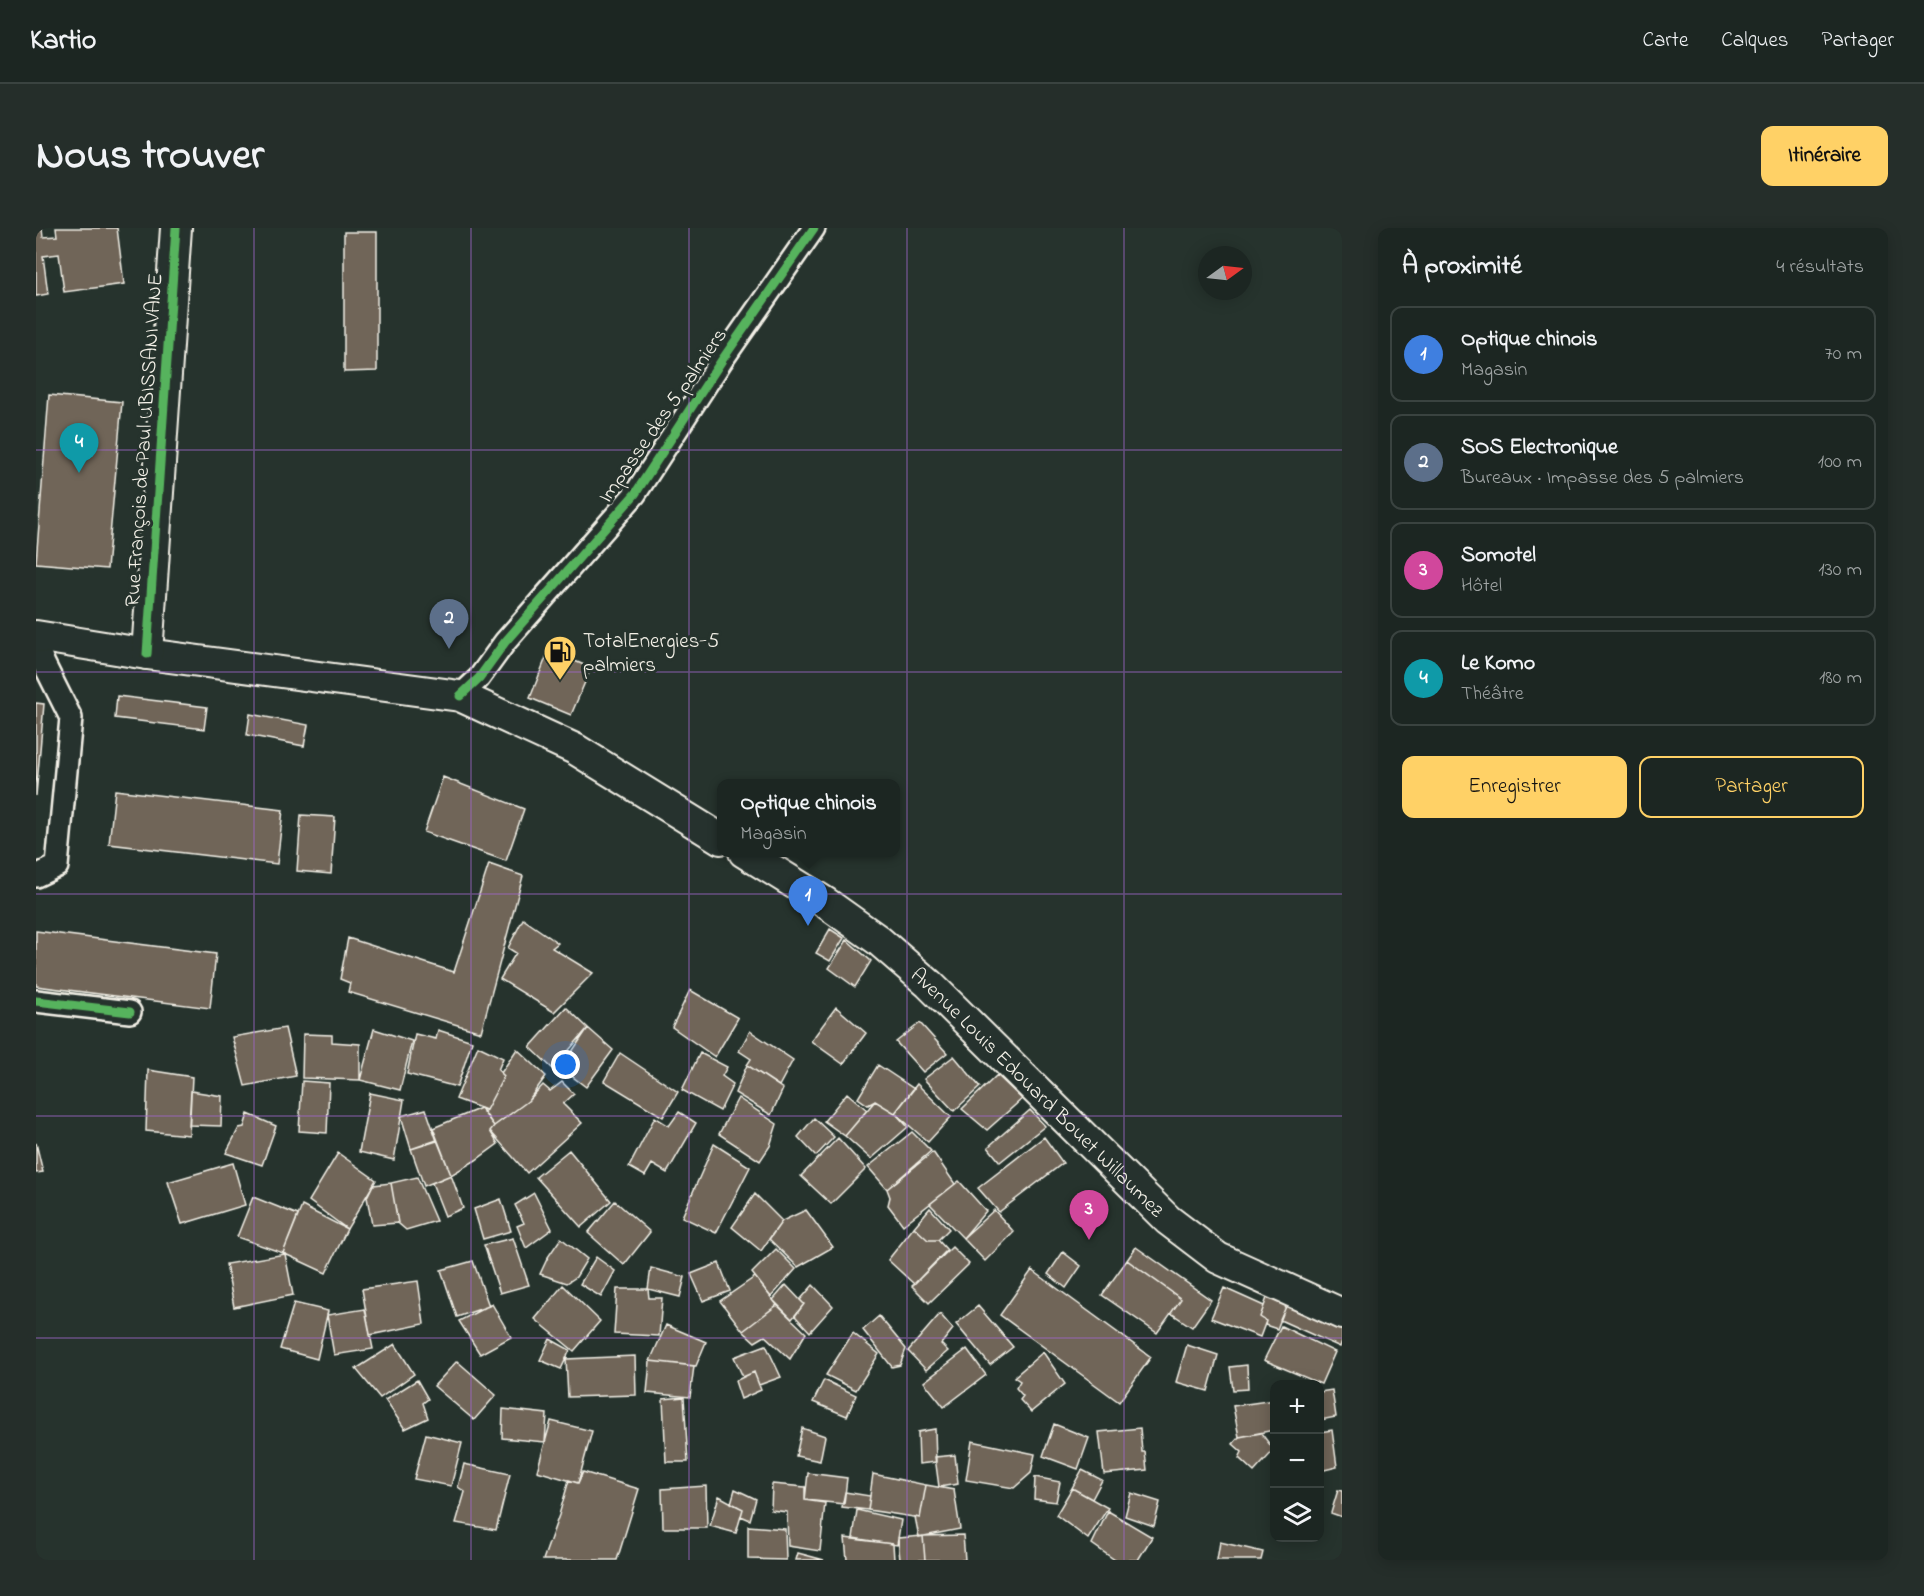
<!DOCTYPE html>
<html lang="fr">
<head>
<meta charset="utf-8">
<style>
	:root { --surface:#1c2622; --page:#252e2a; --text:#f1f3f6; --muted:#a0a5a5; --line:#3a4340; --accent:#ffd166 }
	body { margin:0; font-family:"Indie Flower",sans-serif; background:var(--page); color:var(--text) }
	.controls { position:absolute; right:18px; bottom:18px; display:grid; overflow:hidden; border-radius:12px; box-shadow:0 3px 15px #0003 }
	.controls button { width:54px; height:54px; display:grid; place-items:center; padding:0; border:0; border-bottom:2px solid var(--line); background:var(--surface); color:var(--text); font:30px sans-serif }
	.compass { position:absolute; left:1162px; top:18px; width:54px; height:54px; border-radius:50%; background:var(--surface); box-shadow:0 3px 15px #0003; rotate:75deg }
	.you { position:absolute; left:530px; top:837px; width:21px; height:21px; margin:-15px; border:4px solid #fff; border-radius:50%; background:#1a73e8; box-shadow:0 0 0 9px #1a73e833 }
	.badge { display:grid; place-items:center; width:39px; height:39px; border-radius:50%; background:var(--accent); color:#fff; font-size:20px; font-weight:700 }
	.pin { position:absolute; translate:-50% -50px; filter:drop-shadow(0 2px 3px #0008) }
	.pin::after { content:''; position:absolute; top:32px; width:21px; height:18px; background:inherit; clip-path:polygon(0 0,100% 0,50% 100%) }
	.popup { position:absolute; left:681px; top:551px; width:183px; height:78px; box-sizing:border-box; display:grid; place-content:center; border-radius:12px; background:var(--surface); filter:drop-shadow(0 2px 4px #0005); font-size:20px; white-space:nowrap; color:var(--muted) }
	.popup b { font-size:22px; color:var(--text) }
	.popup::after { content:''; position:absolute; left:50%; top:100%; margin-left:-12px; border:12px solid transparent; border-top-color:var(--surface) }
	.list { margin:0; padding:0; list-style:none }
	h2 { display:flex; justify-content:space-between; align-items:center; height:78px; margin:0; padding:0 24px; font-size:26px }
	h2 small { font-size:20px; font-weight:400; color:var(--muted) }
	.list li { display:grid; grid-template-columns:39px 1fr auto; gap:18px; align-items:center; box-sizing:border-box; height:96px; margin:0 12px 12px; padding:0 12px; border:2px solid var(--line); border-radius:12px }
	.list b { display:block; font-size:22px; white-space:nowrap }
	.list p { margin:0; font-size:20px; white-space:nowrap; color:var(--muted) }
	.list em { font-size:20px; font-style:normal; color:var(--muted) }
	.actions { display:flex; gap:12px; padding:18px 24px }
	.actions a { flex:1; padding:14px 0; border:2px solid var(--accent); border-radius:12px; text-align:center; font-size:21px; color:var(--accent) }
	.actions .main { background:var(--accent); color:#111 }
	.icon { flex:none; width:33px; height:33px; fill:none; stroke:currentColor; stroke-width:2; stroke-linecap:round; stroke-linejoin:round }
	.map { position:relative; flex:none; width:1306px; height:1332px; overflow:hidden; border-radius:12px }
	header { display:flex; align-items:center; gap:36px; box-sizing:border-box; height:84px; padding:0 30px; background:var(--surface); border-bottom:2px solid var(--line) }
	header strong { font-size:28px }
	nav { display:flex; gap:33px; margin-inline-start:auto; font-size:21px }
	.intro { display:flex; align-items:center; justify-content:space-between; box-sizing:border-box; height:144px; padding:0 36px }
	h1 { margin:0; font-size:42px }
	.button { padding:15px 27px; border-radius:12px; background:var(--accent); color:#111; font-size:21px; font-weight:700 }
	main { display:flex; gap:36px; padding:0 36px }
	aside { flex:1; background:var(--surface); border-radius:12px; box-shadow:0 3px 15px #0003 }
	.map>svg:first-child { display:block }
	.building { fill:#6f6558; stroke:#f4f1e8; stroke-width:1.5 }
	.lines { fill:none; stroke-linecap:round; stroke-linejoin:round }
	.street-casing { stroke:#f4f1e8; stroke-width:26 }
	.secondary-casing { stroke:#f4f1e8; stroke-width:34 }
	.street { stroke:#26332d; stroke-width:21 }
	.secondary { stroke:#26332d; stroke-width:30 }
	.cycleway-casing { stroke:#26332d; stroke-width:13 }
	.cycleway { stroke:#56b35d; stroke-width:9 }
	.grid { fill:none; stroke:#9f67cb; stroke-width:1.5; stroke-opacity:0.55 }
	.labels { text-anchor:middle; stroke-width:6; stroke-linejoin:round; paint-order:stroke }
	.street-label { font-size:21px; fill:#f4f1e8; stroke:#26332d }
	.poi-label { font-size:21px; fill:#f4f1e8; stroke:#26332d; text-anchor:start }
</style>
</head>
<body>
<header>
<strong>Kartio</strong>
<nav><a>Carte</a><a>Calques</a><a>Partager</a></nav>
</header>
<div class="intro"><h1>Nous trouver</h1><a class="button">Itinéraire</a></div>
<main>
<div class="map">
<svg width="1306" height="1332" viewBox="0 0 1306 1332">
	<rect width="100%" height="100%" fill="#26332d"/>
	<filter id="ink" filterUnits="userSpaceOnUse"><feTurbulence type="fractalNoise" baseFrequency=".0167" numOctaves="2"/><feDisplacementMap in="SourceGraphic" scale="12" xChannelSelector="R" yChannelSelector="G"/><feConvolveMatrix kernelMatrix="1 2 1 2 8 2 1 2 1" color-interpolation-filters="sRGB"/></filter>
	<g filter="url(#ink)">
		<path class="building" d="M0 0H6L7 9 21 8 20 0H81L88 56 28 64 23 26 7 28 12 66 0 68Z
			M308 4H341V143L308 144Z
			M13 167 86 174 71 341 0 335Z
			M513 422 555 440 535 487 494 470Z
			M81 468 171 479 168 501 79 490Z
			M0 475 8 476 0 568Z
			M214 486 272 497 268 518 211 507Z
			M407 549 488 581 470 633 388 604Z
			M79 562 247 582 241 636 73 616Z
			M265 587 299 589 295 646 261 643Z
			M453 636 487 648 445 804 312 764 314 755 304 751 312 710 418 744Z
			M487 691 522 715 516 720 557 745 518 784 464 751 480 725 472 720Z
			M794 701 808 710 794 733 780 725Z
			M0 703 180 726 174 780 0 758Z
			M811 712 835 733 819 759 793 740Z
			M654 762 702 790 679 829 636 799Z
			M530 779 552 800 517 841 494 819Z
			M800 779 830 805 807 836 775 813Z
			M884 795 911 825 887 844 860 814Z
			M249 800 260 848 209 858 196 809Z
			M552 800 577 822 550 859 525 840Z
			M338 801 376 813 364 862 324 852Z
			M402 802 436 813 421 859 371 846 379 806 400 811Z
			M714 803 757 832 743 858 711 837 715 831 703 823Z
			M267 806 296 807V814L324 816V852L266 850Z
			M442 818 467 830 462 842 468 848 450 882 420 871Z
			M481 821 510 848 492 873 458 898 447 884 450 882 468 848 465 845Z
			M584 825 642 864 627 889 568 853Z
			M664 825 691 839 686 848 697 856 684 883 646 862Z
			M918 828 944 859 918 883 888 851Z
			M711 837 747 861 735 887 699 865Z
			M842 837 878 861 859 885 839 873 832 877 822 870Z
			M112 842 156 849 153 907 110 903Z
			M961 847 986 871 951 902 926 881Z
			M266 853 293 855 291 905 263 903Z
			M526 854 538 866 527 876 546 895 491 945 454 903 458 898 492 873 507 857 514 863Z
			M881 856 915 889 892 914 859 885Z
			M155 863 186 868 185 898 153 897Z
			M334 865 368 872 358 932 323 924Z
			M811 865 831 882 809 908 788 893Z
			M702 870 741 896 734 918 724 933 683 906Z
			M839 873 859 885 872 899 835 931 809 908Z
			M445 880 458 898 454 903 462 916 440 932 415 947 397 900Z
			M390 881 401 913 375 921 365 888Z
			M994 882 1009 898 964 934 952 919Z
			M643 884 660 895 631 945 616 936 609 948 593 939 619 889 633 898Z
			M212 886 240 898 226 937 190 925 203 900 208 899Z
			M778 890 798 909 780 928 762 909Z
			M876 904 895 923 851 961 832 939Z
			M1008 909 1027 935 963 984 942 960Z
			M802 910 830 941 795 976 765 948Z
			M401 912 415 947 388 958 375 921Z
			M0 915 7 944 0 945Z
			M678 916 714 939 680 1005 646 989Z
			M533 922 575 973 545 999 500 949Z
			M897 924 919 956 867 997 852 977 854 969 851 961Z
			M302 925 340 952 311 1001 273 973Z
			M197 935 209 977 146 996 132 954Z
			M415 947 427 980 409 988 396 955Z
			M381 949 400 993 370 1002 362 995 355 955Z
			M923 953 950 983 927 1010 894 976Z
			M355 955 362 995 336 997 331 969 337 957Z
			M498 965 516 1001 490 1020 481 998 488 995 479 977Z
			M719 966 746 993 725 1023 696 999Z
			M217 969 262 987 247 1025 201 1009Z
			M465 971 475 1003 447 1011 438 981Z
			M579 973 614 1004 588 1037 552 1005Z
			M266 978 311 1001 290 1045 247 1025Z
			M894 980 913 1001 902 1012H892L878 999Z
			M770 982 797 1019 762 1039 733 1011 746 993Z
			M958 982 978 1004 949 1033 927 1010Z
			M878 999 892 1012H902L911 1022 878 1056 852 1032Z
			M477 1010 493 1057 464 1065 448 1017Z
			M525 1010 551 1031 540 1049 531 1055 504 1046 512 1029Z
			M916 1019 933 1036 893 1075 876 1058Z
			M1100 1019 1175 1072 1156 1099 1135 1085 1145 1071 1091 1032Z
			M740 1021 760 1041 735 1069 716 1045Z
			M1027 1024 1045 1038 1030 1060 1012 1046Z
			M249 1026 257 1067 198 1079 190 1036Z
			M560 1029 579 1043 565 1069 544 1056Z
			M1091 1032 1145 1071 1121 1105 1066 1067Z
			M437 1033 453 1078 421 1089 405 1042Z
			M683 1035 694 1063 667 1073 655 1046Z
			M615 1040 649 1049 644 1069 612 1061Z
			M996 1042 1115 1129 1083 1174 964 1087Z
			M719 1049 741 1077 707 1103 684 1073Z
			M382 1053 388 1096 334 1107 326 1061Z
			M527 1057 564 1093 538 1123 499 1091Z
			M750 1057 768 1076 756 1091 737 1072Z
			M777 1057 797 1078 774 1104 759 1088 768 1076 764 1072Z
			M1235 1059 1254 1068 1241 1101 1229 1097 1230 1093 1224 1089Z
			M1188 1060 1228 1078 1224 1089 1230 1093 1224 1109 1175 1090Z
			M581 1061H612L613 1070H626L623 1108 578 1106Z
			M1256 1065 1306 1089V1113L1304 1119 1244 1092Z
			M258 1075 292 1083 281 1131 244 1121Z
			M456 1076 475 1109 444 1126 423 1093Z
			M741 1077 770 1105 754 1131 729 1108 719 1114 707 1103Z
			M942 1078 977 1119 954 1137 920 1096Z
			M329 1081 337 1121 298 1127 291 1087Z
			M904 1086 917 1101 905 1116 912 1123 890 1142 872 1123Z
			M843 1088 870 1121 864 1137 856 1139 827 1102Z
			M630 1097 670 1114 660 1138 614 1133Z
			M1245 1098 1299 1124 1285 1156 1228 1132Z
			M817 1105 843 1126 820 1162 790 1147Z
			M514 1111 534 1122 525 1141 504 1132Z
			M359 1116 378 1146 344 1170 320 1141Z
			M730 1117 745 1149 723 1157 718 1144 707 1149 698 1129Z
			M1151 1117 1182 1127 1172 1163 1140 1154Z
			M931 1121 950 1147 908 1179 888 1154Z
			M1007 1124 1029 1156 995 1184 984 1172 987 1168 980 1160 984 1153 978 1149Z
			M599 1128 600 1167 532 1169 530 1131Z
			M421 1133 460 1167 438 1192 398 1158Z
			M614 1133 658 1138 654 1169 611 1165Z
			M1211 1137 1212 1161 1197 1162 1194 1139Z
			M718 1144 725 1162 705 1171 699 1153Z
			M381 1152 392 1171 387 1175 392 1190 369 1201 349 1172Z
			M788 1152 820 1167 811 1188 777 1174Z
			M1296 1162 1300 1189 1284 1192V1164Z
			M648 1169 652 1234H630L627 1171Z
			M1238 1172V1202L1203 1209 1197 1178Z
			M467 1181 511 1186 509 1214 466 1210Z
			M515 1193 556 1203 542 1255 501 1243Z
			M1018 1196 1053 1210 1042 1241 1007 1228Z
			M766 1200 789 1208 784 1233 760 1228Z
			M1104 1200 1106 1224H1109L1111 1242 1068 1246 1063 1204Z
			M899 1201 900 1234 883 1236 882 1204Z
			M1296 1202 1301 1239 1284 1243V1204Z
			M1225 1205 1238 1222 1218 1244 1203 1230 1206 1224 1197 1216 1203 1209Z
			M390 1206 426 1215 415 1258 378 1251Z
			M936 1213 999 1226 995 1245 978 1260 930 1252Z
			M919 1227 922 1256 903 1259 899 1229Z
			M428 1236 474 1246 460 1302 420 1295 429 1264 422 1259Z
			M1046 1242 1066 1252 1056 1271 1036 1260Z
			M547 1244 603 1261 581 1332H507L523 1287 533 1252 542 1255Z
			M772 1245 811 1250 808 1276 769 1272Z
			M837 1246 890 1257 884 1290 832 1282Z
			M999 1249 1024 1254 1020 1274 998 1271Z
			M736 1256 769 1259V1272L789 1275 784 1323 752 1318 751 1284 735 1282Z
			M890 1257 918 1262 924 1301 883 1309 879 1289 884 1290Z
			M670 1258 671 1300H627L626 1261Z
			M1036 1260 1072 1280 1052 1311 1020 1287Z
			M699 1261 720 1271 714 1292 705 1288 707 1281 695 1275Z
			M1302 1262 1306 1263V1289L1295 1285Z
			M809 1264 834 1268 832 1282 806 1279Z
			M1095 1265 1124 1274 1118 1298 1089 1288Z
			M683 1268 707 1281 700 1305 674 1298Z
			M821 1282 865 1292 861 1317 817 1310Z
			M1072 1283 1116 1309 1102 1332H1079L1056 1316Z
			M712 1298 749 1301 750 1332 712 1331Z
			M927 1307 929 1332H889L887 1308Z
			M887 1308 889 1332H864L862 1310Z
			M809 1310 857 1316 858 1332H811Z
			M1184 1314 1227 1324 1225 1332H1181Z
			M762 1325 788 1332H760Z"/>
		<g class="lines">
			<g class="street-casing">
				<path id="street" d="M0 416 8 436 35 490 21 638 0 648
					M424 468 443 450 469 414 599 266 686 132 778 0
					M0 773 94 784"/>
			</g>
			<g class="secondary-casing">
				<g id="secondary">
					<path d="M0 408 111 426 424 468 539 521 685 611"/>
					<path d="M111 426 140 0"/>
					<path id="s1" d="M708 624 790 675 842 712 893 756 1132 992 1182 1030 1306 1086"/>
				</g>
			</g>
			<use href="#street" class="street"/>
			<use href="#secondary" class="secondary"/>
			<g class="cycleway-casing">
				<path id="cycleway" d="M111 426 140 0
					M424 468 443 450 469 414 599 266 686 132 778 0
					M0 773 94 784"/>
			</g>
			<use href="#cycleway" class="cycleway"/>
		</g>
	</g>
	<path class="grid" d="M218 0V1332M435 0V1332M653 0V1332M871 0V1332M1088 0V1332M0 222H1306M0 444H1306M0 666H1306M0 888H1306M0 1110H1306"/>
	<defs>
		<g id="fuel-pin" transform="scale(1.725)"><path d="M0 17L-7.5 6A9.5 9.5 0 1 1 7.5 6Z" fill="#ffd166" stroke="#26332d"/><path d="M-5.5-6h7V0h2V4h1.3V-2.5L3-4.5l.8-.8L6-3V5H2.5V1h-1V6h-7ZM-4.2-4.7v3.2H.2V-4.7Z" fill="#111"/></g>
	</defs>
	<g fill-rule="evenodd">
		<use href="#fuel-pin" x="524" y="424"/>
	</g>
	<g class="labels">
		<g class="street-label">
			<text transform="translate(626 187) rotate(-55)" y="7">Impasse des 5 palmiers</text>
			<text transform="translate(107 212) rotate(-86)" y="7">Rue François de Paul UBISSANI VANE</text>
			<text dy="7" stroke="none"><textPath href="#s1" startOffset="381">Avenue Louis Edouard Bouet Willaumez</textPath></text>
		</g>
		<g class="poi-label">
			<text x="547" y="419">TotalEnergies-5<tspan x="547" dy="24">palmiers</tspan></text>
		</g>
	</g>
</svg>
<div class="controls">
<button>+</button>
<button>−</button>
<button><svg class="icon" aria-label="layers" viewBox="0 0 24 24"><path d="M12 4l9 5-9 5-9-5zM3 14l9 5 9-5"/></svg></button>
</div>
<svg class="compass" viewBox="-18 -18 36 36"><path d="M0-13l5 13h-10z" fill="#e53935"/><path d="M0 13l5-13h-10z" fill="#a0a5a5"/></svg>
<div class="you"></div>
<div class="pin badge" style="left:772px;top:698px;background:#3f7fe0">1</div>
<div class="popup"><b>Optique chinois</b>Magasin</div>
<div class="pin badge" style="left:413px;top:421px;background:#5c6f8a">2</div>
<div class="pin badge" style="left:1053px;top:1012px;background:#d1479c">3</div>
<div class="pin badge" style="left:43px;top:245px;background:#0f9aa8">4</div>
</div>
<aside>
<h2>À proximité<small>4 résultats</small></h2>
<ul class="list">
<li><span class="badge" style="background:#3f7fe0">1</span><div><b>Optique chinois</b><p>Magasin</p></div><em>70 m</em></li>
<li><span class="badge" style="background:#5c6f8a">2</span><div><b>SOS Electronique</b><p>Bureaux · Impasse des 5 palmiers</p></div><em>100 m</em></li>
<li><span class="badge" style="background:#d1479c">3</span><div><b>Somotel</b><p>Hôtel</p></div><em>130 m</em></li>
<li><span class="badge" style="background:#0f9aa8">4</span><div><b>Le Komo</b><p>Théâtre</p></div><em>180 m</em></li>
</ul>
<div class="actions"><a class="main">Enregistrer</a><a>Partager</a></div>
</aside>
</main>
</body>
</html>
